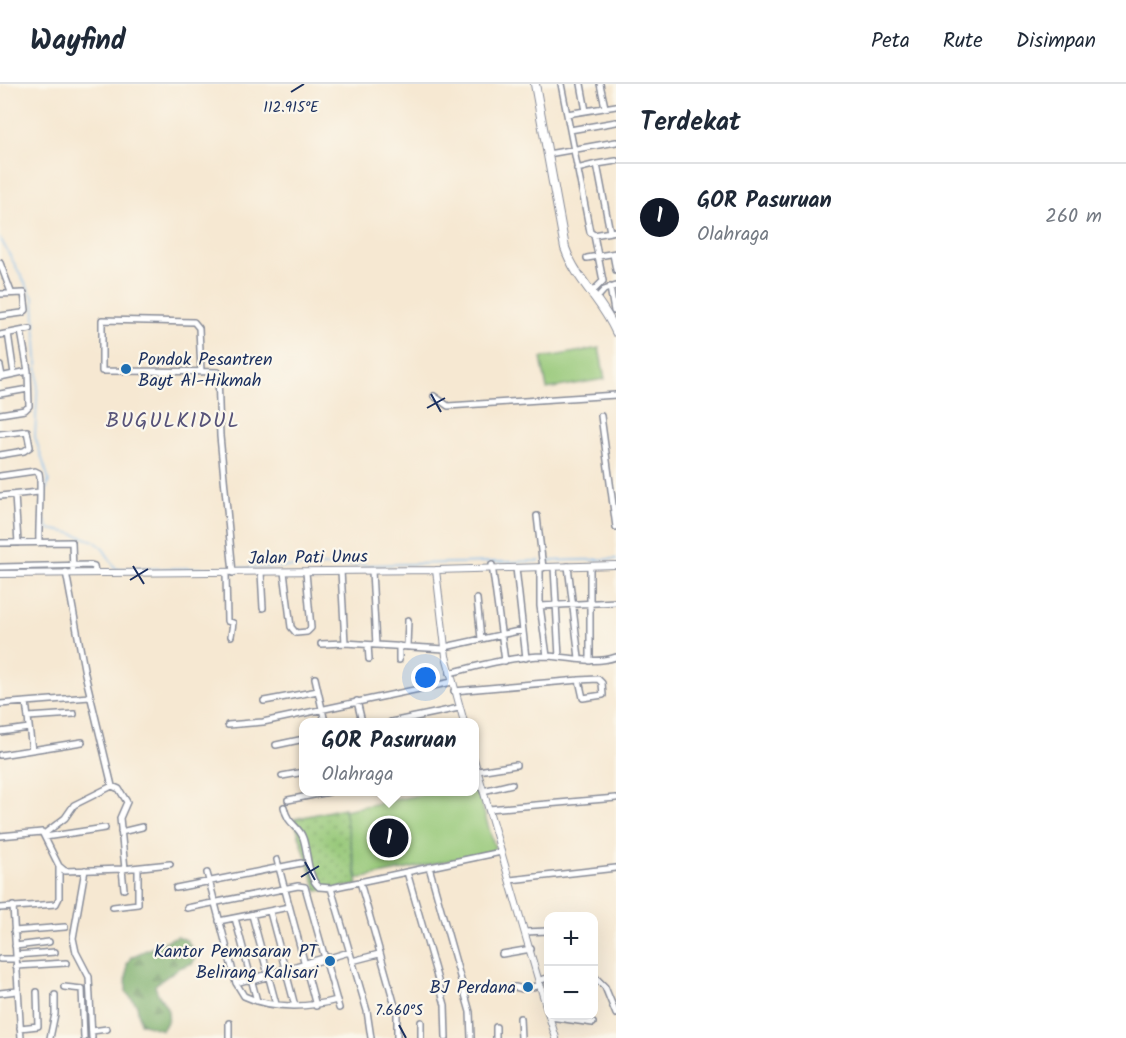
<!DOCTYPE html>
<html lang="id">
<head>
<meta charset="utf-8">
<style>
	:root { --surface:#fff; --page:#f6f6f7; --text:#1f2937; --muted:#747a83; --line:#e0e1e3; --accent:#111827 }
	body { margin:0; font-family:Kalam,sans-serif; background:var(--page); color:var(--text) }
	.controls { position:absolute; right:18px; bottom:18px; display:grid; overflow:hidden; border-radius:12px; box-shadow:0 6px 24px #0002 }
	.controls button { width:54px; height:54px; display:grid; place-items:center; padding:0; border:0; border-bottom:2px solid var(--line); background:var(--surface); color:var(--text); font:30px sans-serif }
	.you { position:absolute; left:426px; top:594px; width:21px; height:21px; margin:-15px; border:4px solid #fff; border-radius:50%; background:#1a73e8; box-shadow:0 0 0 9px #1a73e833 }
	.badge { display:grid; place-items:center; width:39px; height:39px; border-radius:50%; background:var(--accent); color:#fff; font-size:20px; font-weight:700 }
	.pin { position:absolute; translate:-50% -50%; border:3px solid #fff; box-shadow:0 2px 6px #0006 }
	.popup { position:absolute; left:299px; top:634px; width:180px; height:78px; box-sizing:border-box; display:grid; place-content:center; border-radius:12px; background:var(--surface); filter:drop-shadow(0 2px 4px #0005); font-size:20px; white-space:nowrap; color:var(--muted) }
	.popup b { font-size:22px; color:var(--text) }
	.popup::after { content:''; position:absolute; left:50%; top:100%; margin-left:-12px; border:12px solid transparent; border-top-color:var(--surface) }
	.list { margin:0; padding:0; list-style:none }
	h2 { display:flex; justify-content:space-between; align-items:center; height:78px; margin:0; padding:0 24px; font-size:26px }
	h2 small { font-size:20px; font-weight:400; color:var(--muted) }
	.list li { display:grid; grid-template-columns:39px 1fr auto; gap:18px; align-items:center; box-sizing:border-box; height:108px; padding:0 24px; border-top:2px solid var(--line) }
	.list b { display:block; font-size:22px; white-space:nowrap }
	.list p { margin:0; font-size:20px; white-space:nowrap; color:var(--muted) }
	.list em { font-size:20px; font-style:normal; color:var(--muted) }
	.map { position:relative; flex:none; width:616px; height:954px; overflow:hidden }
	header { display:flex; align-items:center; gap:36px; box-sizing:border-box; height:84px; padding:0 30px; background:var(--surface); border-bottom:2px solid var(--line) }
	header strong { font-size:28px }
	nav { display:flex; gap:33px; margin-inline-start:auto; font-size:21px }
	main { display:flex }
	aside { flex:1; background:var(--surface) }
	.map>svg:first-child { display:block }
	.grass { fill:url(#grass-dots); stroke:#587b6a; stroke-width:1.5 }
	.forest { fill:url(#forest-firs); stroke:#4a6e63; stroke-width:1.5 }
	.green { fill:#95c777; stroke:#587b6a; stroke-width:1.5 }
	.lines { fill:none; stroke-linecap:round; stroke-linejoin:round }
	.stream { stroke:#79b8ed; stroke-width:1.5 }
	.minor-casing { stroke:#888c98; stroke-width:8 }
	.major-casing { stroke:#888c98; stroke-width:8 }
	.highway-casing { stroke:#888c98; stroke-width:10 }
	.minor { stroke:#fff; stroke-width:5 }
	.major { stroke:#fff; stroke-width:6 }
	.highway { stroke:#fff; stroke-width:8 }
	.ticks { fill:none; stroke:#1b2f5e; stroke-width:2 }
	.poi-dot { fill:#1f6fb2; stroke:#fbf7ec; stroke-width:2 }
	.labels { text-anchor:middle; stroke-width:4.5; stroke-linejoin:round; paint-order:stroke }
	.poi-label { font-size:18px; fill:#1b2f5e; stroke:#fbf7ec; text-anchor:end }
	.street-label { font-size:18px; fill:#1b2f5e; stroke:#fbf7ec }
	.quarter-label { font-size:21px; letter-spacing:1.5px; fill:#575379; stroke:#fbf7ec }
	.ticks-label { font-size:15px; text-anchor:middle; fill:#1b2f5e; stroke:#fbf7ec; stroke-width:4.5; stroke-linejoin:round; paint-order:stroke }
</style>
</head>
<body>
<header>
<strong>Wayfind</strong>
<nav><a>Peta</a><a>Rute</a><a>Disimpan</a></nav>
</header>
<main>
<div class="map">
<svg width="616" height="954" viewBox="0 0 616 954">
	<defs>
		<pattern id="grass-dots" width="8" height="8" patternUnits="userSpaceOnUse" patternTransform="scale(1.5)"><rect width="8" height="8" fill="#95c777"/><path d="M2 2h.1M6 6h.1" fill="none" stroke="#79a265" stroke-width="1.8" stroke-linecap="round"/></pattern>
		<pattern id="forest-firs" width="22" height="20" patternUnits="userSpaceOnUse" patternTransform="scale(1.5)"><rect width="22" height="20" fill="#78ac68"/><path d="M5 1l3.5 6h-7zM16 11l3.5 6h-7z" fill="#628c59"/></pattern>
	</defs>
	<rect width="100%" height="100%" fill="#fbf7ec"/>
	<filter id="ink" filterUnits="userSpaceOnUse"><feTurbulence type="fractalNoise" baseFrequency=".0167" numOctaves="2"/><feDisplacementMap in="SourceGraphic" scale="12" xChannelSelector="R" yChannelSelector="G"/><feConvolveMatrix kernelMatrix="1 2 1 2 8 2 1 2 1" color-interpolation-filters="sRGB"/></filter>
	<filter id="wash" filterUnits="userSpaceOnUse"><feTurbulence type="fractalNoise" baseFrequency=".008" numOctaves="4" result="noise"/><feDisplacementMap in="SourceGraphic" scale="24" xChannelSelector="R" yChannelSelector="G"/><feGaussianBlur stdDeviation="1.35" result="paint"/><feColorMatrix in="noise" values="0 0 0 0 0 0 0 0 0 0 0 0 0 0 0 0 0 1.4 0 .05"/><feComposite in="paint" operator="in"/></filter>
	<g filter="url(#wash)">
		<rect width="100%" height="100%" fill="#f6e8d2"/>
		<path class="grass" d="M344 724 358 801 317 807 294 735Z"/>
		<path class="forest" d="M177 852 187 856 196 870 193 879 179 884 155 901C157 918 179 924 162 946L140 939 137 921 126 908 127 880 131 873Z"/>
		<path class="green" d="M599 264 605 295 547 305 541 274Z
			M475 699 496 767 358 795 344 726 434 708H474Z"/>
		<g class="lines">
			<path class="stream" d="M0 154 34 215 38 296 35 353 49 396 42 421
				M42 431 49 445 71 449 94 457 102 463 116 485 231 484
				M545 477 616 475
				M236 484 540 477"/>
		</g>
	</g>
	<g filter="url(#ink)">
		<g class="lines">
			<g class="minor-casing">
				<path id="minor" d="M561 0 590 148 594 151 616 147
					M581 0 586 27
					M600 0 605 23
					M567 30 616 22
					M570 46 616 38
					M548 70 616 58
					M577 85 597 80
					M610 148 597 80 616 77
					M613 170 616 186
					M587 174 616 169
					M0 179 11 208
					M610 203 614 227
					M591 209 603 197 594 151
					M0 210 24 209 26 226 22 229 0 232
					M596 215 604 206 616 202
					M8 249 14 290
					M0 251 30 245
					M0 282 2 292
					M201 288 199 244 194 238 102 236V287C141 287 179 287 218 288L220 352 233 489
					M0 293 28 287
					M0 310 28 305
					M434 312 448 322 616 311
					M0 330 25 326 29 322 28 287 21 247
					M601 332 616 443
					M0 350 27 347 30 363 24 367 0 371
					M0 392 35 387 39 389C42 395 38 445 39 458
					M15 411 18 459
					M0 412 39 408
					M537 432 543 484
					M0 459 72 458 73 488
					M492 481 505 577
					M568 482 579 574
					M590 482V577
					M0 483 90 481 94 482 95 488
					M540 483V522L547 572
					M554 483 559 573
					M516 484 526 574
					M341 487 345 559 376 561
					M372 487 376 561 445 565
					M66 488 85 590 112 702
					M261 488 263 524
					M284 488 291 543 296 549 307 548 311 544 306 488
					M226 489 227 537 233 539 231 552
					M477 515 481 555
					M540 522 616 518
					M321 560 345 559
					M368 561 369 575
					M399 562V576
					M407 563 408 536
					M445 563 523 546
					M450 589C481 581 515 572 547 572 572 573 593 581 616 573
					M315 594 325 638
					M454 607 579 596 598 595 602 599 603 611 583 614 579 596
					M264 617 318 607
					M357 617 362 638
					M26 618 32 666
					M0 620 90 613
					M28 633 74 630
					M391 638 459 624
					M228 641 263 638 452 598
					M0 648 29 644
					M276 661 304 655
					M0 671 82 658
					M478 687 516 681
					M282 692 304 688
					M112 702 119 705 127 718 120 734 125 785
					M483 707 512 700
					M288 716 329 708
					M284 723C288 742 298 740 303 754 308 768 307 793 319 803L331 804 501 768
					M489 725 616 714
					M121 748 142 743
					M44 750 65 734 74 721 112 702
					M0 752 42 748 59 782 65 787 122 785 170 780
					M45 753 105 744
					M277 776 316 922
					M429 783 470 928 471 954
					M122 785 124 805
					M85 786 73 854 76 868 89 893 92 954
					M407 788 445 921 446 954
					M207 789 236 899 244 912C272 925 308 924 337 916
					M510 796 616 784
					M360 798 397 929V954
					M176 804 301 779
					M331 804 367 927 371 954
					M13 822 21 954
					M113 823 138 820V784
					M0 824 56 820 59 814V783
					M187 824 298 802 305 803 339 924
					M270 828 295 922
					M252 831 276 920
					M235 834 257 917
					M219 837 289 823
					M14 847 65 843
					M525 848 548 847
					M15 862 49 858
					M502 870 531 865
					M16 871 55 868
					M0 875H16
					M352 877 379 870
					M16 882 66 879
					M594 892 605 903 616 930
					M247 896 253 897 349 868
					M540 896 548 894
					M236 899 327 873
					M64 903 82 905 84 954
					M503 905 515 903 523 905 541 901
					M0 909 17 907
					M550 933 593 939
					M520 934 521 954
					M496 943V954
					M20 944 38 942 37 908
					M92 947 107 945
					M50 954 55 930V911
					M229 954V939
					M421 954V938"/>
			</g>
			<g class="major-casing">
				<path id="major" d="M436 486 446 572 464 638
					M0 490 436 486 616 481
					M474 675 548 929
					M549 932 556 954"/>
			</g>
			<g class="highway-casing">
				<path id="highway" d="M535 0 565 164C576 196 603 217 616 248"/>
			</g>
			<use href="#minor" class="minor"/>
			<use href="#major" class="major"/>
			<use href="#highway" class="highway"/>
		</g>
	</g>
	<path class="ticks" d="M291 8 304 0M431 310 441 328M427 324 445 314M133 482 144 500M130 496 148 485M305 778 315 796M301 793 319 782M399 941 406 954"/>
	<g class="poi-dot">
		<circle cx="126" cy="285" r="6"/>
		<circle cx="330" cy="877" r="6"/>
		<circle cx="528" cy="903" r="6"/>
	</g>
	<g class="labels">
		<g class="poi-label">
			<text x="138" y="281" text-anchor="start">Pondok Pesantren<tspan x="138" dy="21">Bayt Al-Hikmah</tspan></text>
			<text x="318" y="873">Kantor Pemasaran PT<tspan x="318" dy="21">Belirang Kalisari</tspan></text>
			<text x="516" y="909">BJ Perdana</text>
		</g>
		<g class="street-label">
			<text transform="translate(308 473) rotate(-1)" y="6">Jalan Pati Unus</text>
		</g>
		<g class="quarter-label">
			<text x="173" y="343">BUGULKIDUL</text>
		</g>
	</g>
	<g class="ticks-label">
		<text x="291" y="28">112.915°E</text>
		<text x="399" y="931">7.660°S</text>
	</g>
</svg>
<div class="controls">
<button>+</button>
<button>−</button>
</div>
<div class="you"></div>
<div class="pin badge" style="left:389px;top:754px">1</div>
<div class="popup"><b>GOR Pasuruan</b>Olahraga</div>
</div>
<aside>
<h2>Terdekat<small></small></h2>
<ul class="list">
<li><span class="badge">1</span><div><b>GOR Pasuruan</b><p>Olahraga</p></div><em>260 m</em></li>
</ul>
</aside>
</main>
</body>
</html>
